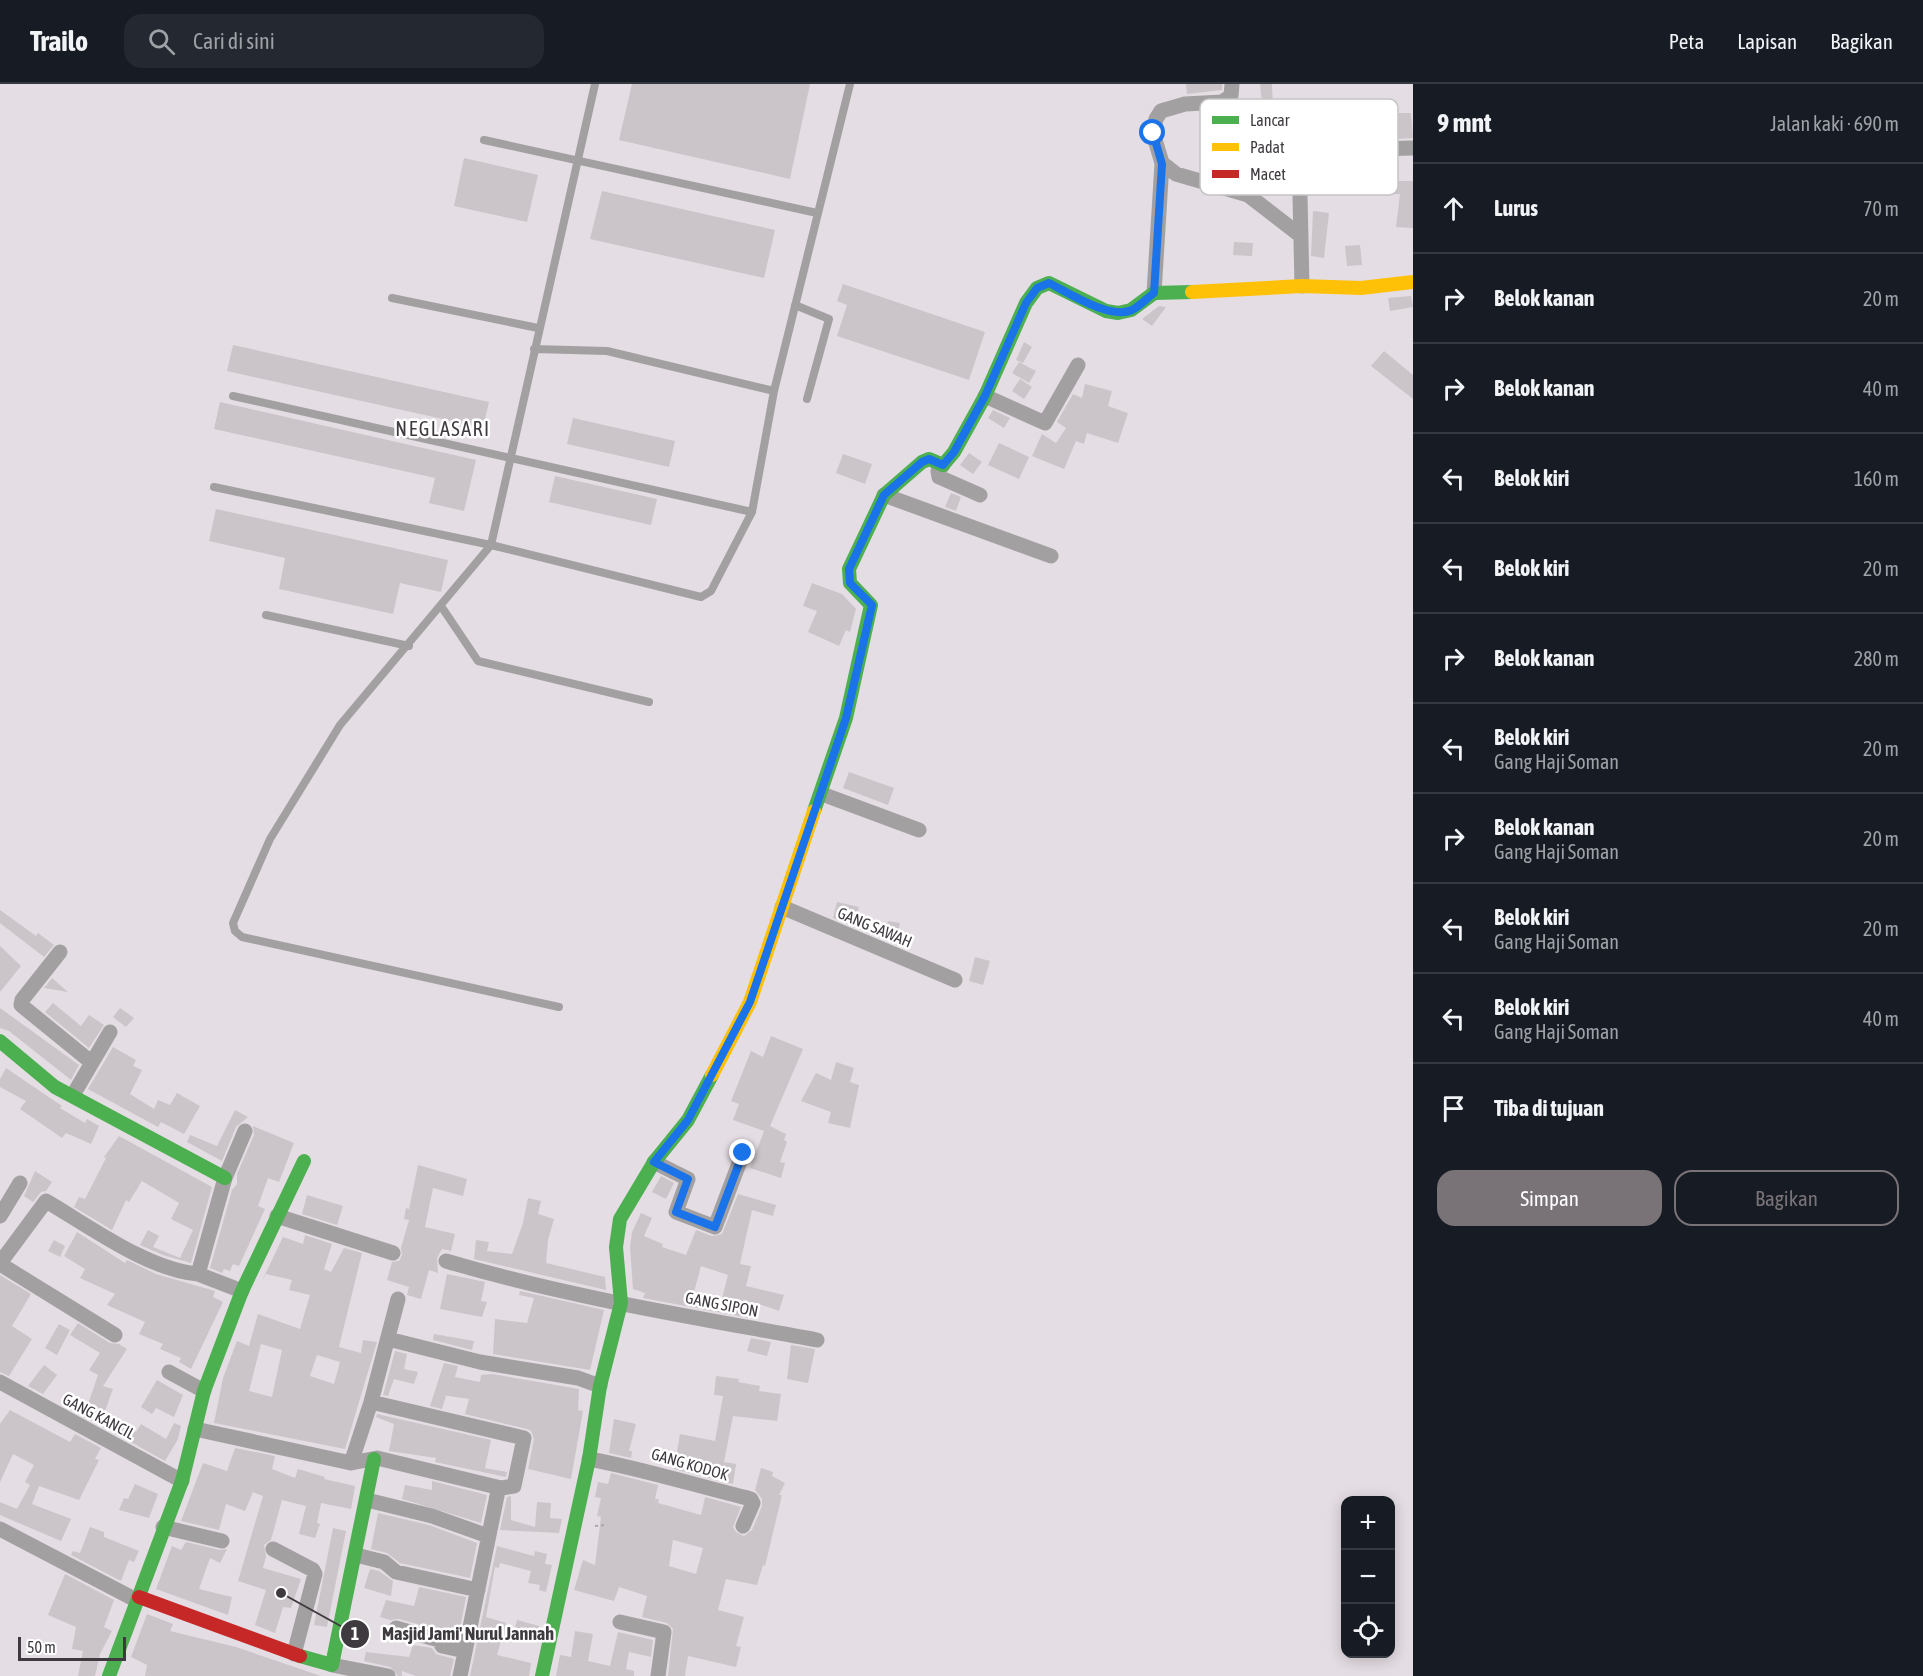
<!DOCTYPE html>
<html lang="id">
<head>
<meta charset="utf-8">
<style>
	:root { --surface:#171b24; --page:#242831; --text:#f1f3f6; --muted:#9ea1a6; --line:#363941; --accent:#797378 }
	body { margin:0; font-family:"Asap Condensed",sans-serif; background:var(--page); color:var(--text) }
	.controls { position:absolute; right:18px; bottom:18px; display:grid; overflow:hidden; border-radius:12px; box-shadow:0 3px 15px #0003 }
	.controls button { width:54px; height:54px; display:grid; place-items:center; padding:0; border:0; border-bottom:2px solid var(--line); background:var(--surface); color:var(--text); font:30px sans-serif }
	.scale { position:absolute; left:18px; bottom:15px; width:108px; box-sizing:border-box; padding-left:6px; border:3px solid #3f3a3f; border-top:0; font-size:16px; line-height:21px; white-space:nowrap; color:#3f3a3f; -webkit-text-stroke:4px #fff; paint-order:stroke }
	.stop { position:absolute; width:18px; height:18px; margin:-14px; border:4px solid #1a73e8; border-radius:50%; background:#fff }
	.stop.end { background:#1a73e8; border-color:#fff; box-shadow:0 2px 6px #0008 }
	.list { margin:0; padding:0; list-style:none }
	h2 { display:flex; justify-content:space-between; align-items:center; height:78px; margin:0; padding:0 24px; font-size:26px }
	h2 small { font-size:20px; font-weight:400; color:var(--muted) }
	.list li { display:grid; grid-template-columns:39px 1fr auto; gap:18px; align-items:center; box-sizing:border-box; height:90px; padding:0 24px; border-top:2px solid var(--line) }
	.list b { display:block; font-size:22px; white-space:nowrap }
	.list p { margin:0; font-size:20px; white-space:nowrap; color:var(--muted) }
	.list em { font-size:20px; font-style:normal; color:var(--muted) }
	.actions { display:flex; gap:12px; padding:18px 24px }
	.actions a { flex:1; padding:14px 0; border:2px solid var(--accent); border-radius:18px; text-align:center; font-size:21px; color:var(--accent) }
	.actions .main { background:var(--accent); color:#fff }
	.icon { flex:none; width:33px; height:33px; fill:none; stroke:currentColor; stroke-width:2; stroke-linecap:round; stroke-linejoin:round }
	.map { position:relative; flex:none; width:1413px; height:1592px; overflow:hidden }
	header { display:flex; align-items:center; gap:36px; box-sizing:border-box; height:84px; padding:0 30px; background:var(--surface); border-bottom:2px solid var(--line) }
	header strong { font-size:28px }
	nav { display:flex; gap:33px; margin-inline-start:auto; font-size:21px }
	.search { width:420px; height:54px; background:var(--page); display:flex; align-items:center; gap:15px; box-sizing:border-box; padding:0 21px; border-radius:18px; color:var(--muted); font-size:22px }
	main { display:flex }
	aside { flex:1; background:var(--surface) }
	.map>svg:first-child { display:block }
	.building { fill:#cbc5ca; fill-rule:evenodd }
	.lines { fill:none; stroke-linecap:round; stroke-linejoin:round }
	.path { stroke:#aaa6aa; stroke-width:2; stroke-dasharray:3 3; stroke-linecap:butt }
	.lane { stroke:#a3a0a2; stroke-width:8 }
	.street { stroke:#a3a0a2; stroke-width:15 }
	.fast { stroke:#4caf50; stroke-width:14 }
	.slow { stroke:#ffc107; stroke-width:14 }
	.jam { stroke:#c62828; stroke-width:14 }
	.route { stroke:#1a73e8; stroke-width:8 }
	.labels { text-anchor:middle; stroke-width:5; stroke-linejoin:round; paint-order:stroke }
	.street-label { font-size:16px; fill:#3f3a3f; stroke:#fff }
	.quarter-label { font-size:20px; letter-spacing:1.5px; fill:#3f3a3f; stroke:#fff }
	.key { fill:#fff; stroke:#c5c4c5; stroke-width:1.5 }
	.key-label { font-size:16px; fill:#3f3a3f }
	.leader { fill:none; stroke:#3f3a3f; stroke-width:2 }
	.callout-dot { fill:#3f3a3f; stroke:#fff; stroke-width:2 }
	.mark-label { font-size:18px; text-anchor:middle; font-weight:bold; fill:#fff }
	.callout-label { font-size:18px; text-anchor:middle; font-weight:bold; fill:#3f3a3f; stroke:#fff; stroke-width:5; stroke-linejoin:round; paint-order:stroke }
</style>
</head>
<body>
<header>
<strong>Trailo</strong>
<div class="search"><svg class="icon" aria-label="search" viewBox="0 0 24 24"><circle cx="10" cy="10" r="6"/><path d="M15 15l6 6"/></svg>Cari di sini</div>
<nav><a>Peta</a><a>Lapisan</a><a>Bagikan</a></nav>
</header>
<main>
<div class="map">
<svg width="1413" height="1592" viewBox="0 0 1413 1592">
	<rect width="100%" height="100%" fill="#e4dde3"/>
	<path class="building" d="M632 0H810L790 95 619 56Z
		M1186 0H1222V6L1187 10Z
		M1260 0H1272L1273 25 1281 24 1283 45 1265 47Z
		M1396 29H1411L1413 54 1396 55Z
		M464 74 538 91 527 138 454 122Z
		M1390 97H1413V144L1396 143 1400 110H1390Z
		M602 107 775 146 764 194 590 155Z
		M1313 127 1329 129 1324 174 1311 172Z
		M1234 158 1253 159 1252 172 1233 171Z
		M1360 161 1362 181 1347 182 1345 162Z
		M843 200 985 248 969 296 837 252 847 221 837 217Z
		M1411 212 1413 223 1390 227 1388 214Z
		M1159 222 1166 223 1152 242 1142 235Z
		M1024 258 1032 263 1023 279 1016 276Z
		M233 261 489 318 483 344 227 287Z
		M1384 267 1413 291V315L1371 282Z
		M1019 278 1036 287 1029 299 1012 289Z
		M1020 295 1032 303 1024 315 1012 307Z
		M1085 300 1112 307 1108 322 1128 329 1118 359 1087 349 1084 360 1076 357 1064 385 1032 372 1042 350 1056 359 1066 344 1057 338 1073 310 1082 314Z
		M220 318 476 376 464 427 429 419 435 394 214 345Z
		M993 326 1010 334 1004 344 988 334Z
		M573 334 675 357 669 383 567 360Z
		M999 359 1029 373 1019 395 988 381Z
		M969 369 982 378 973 390 960 381Z
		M843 370 872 380 865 400 836 389Z
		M555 392 657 415 651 441 549 418Z
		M951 409 961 413 956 427 945 423Z
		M216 425 448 476 441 508 400 499 393 530 279 505 285 474 209 457Z
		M812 499 842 510 856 525 850 548 846 546 839 562 808 548 817 527 803 522Z
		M849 688 894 704 888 721 843 704Z
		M837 818 859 823 855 840 833 834Z
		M0 826 36 852 38 849 54 861 44 873 0 839Z
		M888 837 900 839 896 859 884 856Z
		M0 862 21 882 0 908Z
		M975 873 990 877 983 901 969 897Z
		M52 894 68 908 44 904Z
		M53 919 81 942 89 931 104 941 89 964 45 928Z
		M0 924 79 981 71 996 9 947 0 944Z
		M120 924 134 934 126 943 113 933Z
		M771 952 803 965 770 1042 786 1050 784 1056 787 1058 780 1078 785 1079 781 1094 750 1084 764 1047 733 1036 739 1020 731 1017 751 967 763 973Z
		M113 963 136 976 133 982 142 986 130 1010 154 1025 158 1016 170 1021 177 1009 200 1022 184 1050 161 1038 158 1043 88 1005Z
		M836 978 854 984 850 998 859 1001 850 1044 828 1039 831 1028 801 1017 816 989 831 996Z
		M6 984 62 1022 60 1024 85 1039 87 1035 99 1042 91 1060 66 1049 62 1054 20 1025 26 1017 0 1003V995Z
		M235 1026 248 1033 236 1043 222 1077 187 1058 190 1051 217 1062Z
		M253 1042 294 1059 279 1098 268 1094 258 1122 265 1125 239 1182 233 1180 230 1187 224 1185 222 1189 210 1184 232 1106 237 1100V1090L254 1051Z
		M119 1052 212 1103 191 1179 163 1171 140 1161 148 1146 159 1152 153 1163 180 1174 193 1146 171 1135 179 1119 142 1097 129 1118 126 1116 112 1146 74 1123 79 1113 85 1115 106 1074 104 1073Z
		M418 1081 467 1095 463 1112 433 1104 425 1143 455 1150 451 1167 442 1165 437 1174 438 1189 429 1186 421 1215 407 1211 409 1203 387 1196 392 1178 399 1177 402 1171 401 1164 409 1136 404 1135 406 1124 409 1125Z
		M35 1087 52 1098 46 1107 41 1108 33 1118 24 1112Z
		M661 1092 674 1099 666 1115 652 1108Z
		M738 1110 776 1121 773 1132 752 1126 740 1180 751 1182 746 1202 784 1211 779 1227 753 1218 749 1234 643 1214 645 1209 633 1205 630 1163 632 1148 641 1129 652 1134 644 1152 663 1160 662 1163 686 1171 696 1146 712 1152 722 1150ZM701 1182 728 1191 722 1215 694 1208Z
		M307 1111 343 1122 337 1141 302 1130Z
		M528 1114 541 1117 538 1130 554 1135 548 1156 546 1179 605 1193 606 1206 474 1175 476 1156 489 1158 487 1167 512 1170 523 1139Z
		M77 1148 125 1179 127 1176 156 1190 215 1207 213 1213 223 1218 191 1285 179 1278 181 1274 160 1265 163 1260 139 1250 145 1238 107 1221 115 1210 80 1194 85 1185 64 1172Z
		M305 1151 332 1160 324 1185 331 1188 344 1164 362 1169 339 1263 361 1269 363 1256 377 1258 345 1365 214 1339 223 1294 237 1257 249 1262 258 1230 300 1245 310 1211 289 1206 292 1196 266 1190 261 1199 283 1153 303 1160ZM261 1260 282 1266 272 1313 249 1307ZM317 1271 340 1278 334 1300 310 1292Z
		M54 1156 65 1162 60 1173 48 1167Z
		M447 1190 485 1198 481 1217 487 1218 482 1233 440 1225Z
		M0 1191 31 1210 12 1242 32 1255 9 1292 0 1288Z
		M520 1207 604 1226 590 1286 493 1270 495 1235 527 1239 534 1214 519 1211Z
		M78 1239 110 1259 119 1260 127 1265 103 1302 113 1305 105 1327 136 1348 141 1340 166 1355 174 1339 181 1342 178 1355 165 1377 84 1332 98 1291 89 1286 100 1269 70 1251Z
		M59 1240 70 1246 57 1271 45 1264Z
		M434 1250 474 1257 472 1266 433 1256Z
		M751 1254 771 1258 767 1272 747 1267Z
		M791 1261 815 1265 808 1299 787 1295Z
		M395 1267 407 1270 404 1285 418 1288 414 1300 394 1295 388 1312 383 1311Z
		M444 1279 458 1282 455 1293 480 1298 481 1291 492 1290 579 1305 578 1326 583 1327 571 1395 528 1385 534 1355 531 1347 527 1345 465 1330 469 1315 442 1311 446 1312 442 1325 430 1322Z
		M44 1281 57 1291 43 1310 28 1302Z
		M716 1292 739 1295 738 1298 760 1302 759 1307 781 1310 777 1337 733 1332 724 1378 736 1380 733 1400 674 1385 680 1350 715 1357 723 1312 714 1311Z
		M157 1296 183 1311 174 1333 156 1324 152 1330 141 1323Z
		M10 1326 70 1358 75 1350 101 1364 95 1375 99 1376 79 1416 39 1402 32 1420 71 1435 61 1457 0 1431V1418L17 1425 30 1401 25 1398 34 1381 13 1370 0 1398V1340Z
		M377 1330 491 1356 485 1384 507 1388 506 1393 435 1378 436 1374 389 1367 394 1340 376 1333Z
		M614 1335 636 1340 629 1367H632L631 1374 609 1369Z
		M235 1364 275 1372 272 1385 295 1394 298 1385 325 1393 324 1395 355 1402 351 1425 321 1419 317 1439 320 1440 315 1454 299 1450 306 1422 282 1416 271 1456 264 1461 266 1472 263 1484 301 1495 291 1524 283 1523 275 1549 255 1541 266 1506 238 1497 263 1412 253 1408 245 1427 226 1420 219 1446 181 1437 203 1379 227 1387Z
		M761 1384 773 1388 772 1392 785 1399 779 1411H782L765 1482 763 1481 757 1501 726 1495 718 1526 744 1533 736 1562 741 1563 736 1583 688 1572 685 1592H668L673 1545 667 1539 642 1533 647 1512 619 1503 614 1517 574 1506 583 1476 595 1481 601 1433 597 1432 601 1414 595 1413 598 1398 608 1400 611 1389 658 1401 655 1415H659L658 1419 701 1431 705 1413 741 1423 733 1443 736 1448 744 1452 752 1446 762 1422V1415L755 1406ZM673 1456 703 1464 696 1490 669 1482Z
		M432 1397 487 1411 481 1439 402 1415 405 1401 432 1406Z
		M135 1400 158 1410 149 1434 119 1426 124 1414 128 1415Z
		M511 1412V1436L535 1443 537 1418 551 1419 550 1434 562 1435 559 1449 500 1446 507 1413Z
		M378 1429 429 1441 477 1459 470 1494 400 1479 387 1469 371 1465Z
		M90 1443 104 1448V1453L139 1467 134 1478 129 1476 121 1497 71 1471 73 1467 80 1469Z
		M333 1444 346 1447 327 1543 314 1541Z
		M186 1458 220 1466 227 1465 220 1479 210 1474 199 1505 232 1513 228 1531 156 1505 172 1462 181 1466Z
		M497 1462 534 1472 535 1467 547 1470 545 1480 552 1481 546 1508 539 1506 540 1501 528 1499 531 1487 500 1479 499 1484 495 1483 486 1533 506 1539 497 1571 531 1579 529 1592H470Z
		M370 1485 379 1487 393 1497 391 1512 364 1504Z
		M65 1490 114 1516 104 1543 112 1547 100 1570 95 1592H78L83 1567 72 1565 76 1543 48 1531Z
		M419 1503 466 1513 458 1555 449 1553 442 1547 399 1535 390 1536 380 1533 386 1516 414 1522Z
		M147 1530 173 1540 170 1547 236 1563 321 1592H145L147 1581 131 1573Z
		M517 1536 539 1542 537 1553 514 1547Z
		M575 1547 593 1550 588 1577 610 1582 618 1548 653 1556 651 1573 629 1568 626 1585 634 1587V1592H556L560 1571 571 1573Z
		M413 1561 432 1564 436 1570 454 1575 450 1592H416L402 1587V1592H398L390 1583 364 1577 366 1568 409 1573Z"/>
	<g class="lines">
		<path class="path" d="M595 1442 605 1441"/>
		<path class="lane" d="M484 56 817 129
			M392 214 538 244
			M795 221 829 235 807 315
			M534 265 607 267 774 307
			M233 312 752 428 711 507 701 513 491 461 340 641 270 755 233 839 235 847 242 853 559 923
			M214 403 491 461 595 0
			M752 428 774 307 850 0
			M441 522 478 577 649 618
			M266 531 409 562"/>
		<path class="street" d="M1162 79 1176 90 1248 111 1301 152
			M1302 202 1299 67 1413 64
			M1154 209 1162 79 1153 49 1156 35 1161 27 1185 20 1222 18 1231 12 1232 0
			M985 312 1045 339 1078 281
			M943 381 938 387 939 393 980 411
			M884 411 1051 472
			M822 710 919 746
			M782 823 955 896
			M60 868 22 916 21 921 91 978
			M73 1011 110 948
			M654 1078 688 1095 676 1128 715 1143 743 1069
			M0 1132 20 1099
			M277 1132 393 1169
			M446 1177C567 1213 693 1233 817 1256
			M0 1179 46 1117C89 1142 148 1186 198 1190L225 1094 245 1047
			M0 1180 115 1251
			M198 1190 242 1207
			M388 1255 480 1278 578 1294 600 1302
			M169 1288 204 1307
			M0 1298 182 1397
			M371 1318 524 1354 514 1402 501 1404 498 1407 460 1592
			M195 1345 351 1379 377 1374 501 1404
			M589 1375C644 1385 697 1402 751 1415L753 1419 743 1442
			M351 1379 371 1318 398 1215
			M367 1416 432 1432 488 1452
			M163 1443 222 1457
			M0 1445 136 1516
			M273 1465 313 1486 315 1490 294 1570
			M356 1471 384 1478 396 1488 478 1506
			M620 1538 664 1548 658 1592
			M396 1544 439 1556 442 1562 465 1567
			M332 1581 388 1592"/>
		<path class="fast" d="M814 727 846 634 871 521 850 499 849 485 884 411 922 378 929 375 943 381 954 368 985 312 1026 219 1037 204 1049 199 1106 227 1118 229 1131 226 1154 209 1192 208
			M0 957 55 1003 225 1094
			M300 1572 332 1581 374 1375
			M109 1592 182 1397 204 1307 242 1207 304 1077
			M542 1592 589 1375 600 1302 621 1219 616 1163 620 1135 654 1078 688 1036 712 991"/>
		<path class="slow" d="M1192 208 1302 202 1361 204 1413 198
			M712 991 750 918 814 727"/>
		<path class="jam" d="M139 1513 300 1572"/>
	</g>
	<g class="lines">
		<path class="route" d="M743 1069 715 1143 676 1128 688 1095 654 1078 688 1036 750 918 846 634 872 521 850 499 849 485 884 411 922 378 929 375 943 381 954 368 985 312 1026 219 1037 204 1049 199C1069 209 1110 236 1132 226 1140 222 1147 214 1154 209L1162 80 1153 49"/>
	</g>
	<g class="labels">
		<g class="street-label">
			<text transform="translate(875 843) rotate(23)" y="6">GANG SAWAH</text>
			<text transform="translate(722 1220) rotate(11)" y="6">GANG SIPON</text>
			<text transform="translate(99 1332) rotate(28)" y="6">GANG KANCIL</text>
			<text transform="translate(690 1380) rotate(16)" y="6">GANG KODOK</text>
		</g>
		<g class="quarter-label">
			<text x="443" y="352">NEGLASARI</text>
		</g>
	</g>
	<rect x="1200" y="15" width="198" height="96" rx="9" class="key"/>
	<rect x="1212" y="32" width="27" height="8" fill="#4caf50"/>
	<rect x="1212" y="59" width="27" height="8" fill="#ffc107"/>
	<rect x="1212" y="86" width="27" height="8" fill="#c62828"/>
	<g class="key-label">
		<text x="1250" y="42">Lancar</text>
		<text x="1250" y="69">Padat</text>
		<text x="1250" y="96">Macet</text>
	</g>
	<path class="leader" d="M281 1509L355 1550"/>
	<g class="callout-dot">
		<circle cx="281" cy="1509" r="6"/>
		<circle cx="355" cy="1550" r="15"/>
	</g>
	<g class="mark-label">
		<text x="355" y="1556">1</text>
	</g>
	<g class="callout-label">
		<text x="468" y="1556">Masjid Jami' Nurul Jannah</text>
	</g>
</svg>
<div class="controls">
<button>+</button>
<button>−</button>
<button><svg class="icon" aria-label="locate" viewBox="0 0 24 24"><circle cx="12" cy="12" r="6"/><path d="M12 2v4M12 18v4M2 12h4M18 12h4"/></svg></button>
</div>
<div class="scale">50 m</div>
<div class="stop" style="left:1153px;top:49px"></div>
<div class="stop end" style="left:743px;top:1069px"></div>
</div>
<aside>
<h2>9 mnt<small>Jalan kaki · 690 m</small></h2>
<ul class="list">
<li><svg class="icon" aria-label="ahead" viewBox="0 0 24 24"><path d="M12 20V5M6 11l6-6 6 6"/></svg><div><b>Lurus</b></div><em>70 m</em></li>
<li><svg class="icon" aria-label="right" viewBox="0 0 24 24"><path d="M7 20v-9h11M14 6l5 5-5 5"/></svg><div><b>Belok kanan</b></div><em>20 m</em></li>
<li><svg class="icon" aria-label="right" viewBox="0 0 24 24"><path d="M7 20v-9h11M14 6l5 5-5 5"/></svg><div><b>Belok kanan</b></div><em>40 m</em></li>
<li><svg class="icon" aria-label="left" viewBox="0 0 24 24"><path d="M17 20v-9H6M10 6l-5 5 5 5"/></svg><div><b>Belok kiri</b></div><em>160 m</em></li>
<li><svg class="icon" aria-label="left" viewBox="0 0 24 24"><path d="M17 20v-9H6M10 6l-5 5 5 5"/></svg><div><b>Belok kiri</b></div><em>20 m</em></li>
<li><svg class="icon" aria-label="right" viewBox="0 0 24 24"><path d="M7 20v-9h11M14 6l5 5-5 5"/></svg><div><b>Belok kanan</b></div><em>280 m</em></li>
<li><svg class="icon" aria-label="left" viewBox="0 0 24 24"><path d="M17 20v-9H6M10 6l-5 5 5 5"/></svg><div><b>Belok kiri</b><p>Gang Haji Soman</p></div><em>20 m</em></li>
<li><svg class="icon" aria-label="right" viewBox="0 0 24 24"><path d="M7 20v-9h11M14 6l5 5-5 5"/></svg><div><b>Belok kanan</b><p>Gang Haji Soman</p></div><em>20 m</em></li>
<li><svg class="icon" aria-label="left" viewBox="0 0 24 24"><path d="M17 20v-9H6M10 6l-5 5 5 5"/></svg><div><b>Belok kiri</b><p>Gang Haji Soman</p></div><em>20 m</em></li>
<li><svg class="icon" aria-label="left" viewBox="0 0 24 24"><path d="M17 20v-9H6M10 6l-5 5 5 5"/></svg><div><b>Belok kiri</b><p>Gang Haji Soman</p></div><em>40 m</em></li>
<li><svg class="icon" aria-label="arrive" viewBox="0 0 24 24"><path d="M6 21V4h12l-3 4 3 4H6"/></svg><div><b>Tiba di tujuan</b></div></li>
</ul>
<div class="actions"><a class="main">Simpan</a><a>Bagikan</a></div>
</aside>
</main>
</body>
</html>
